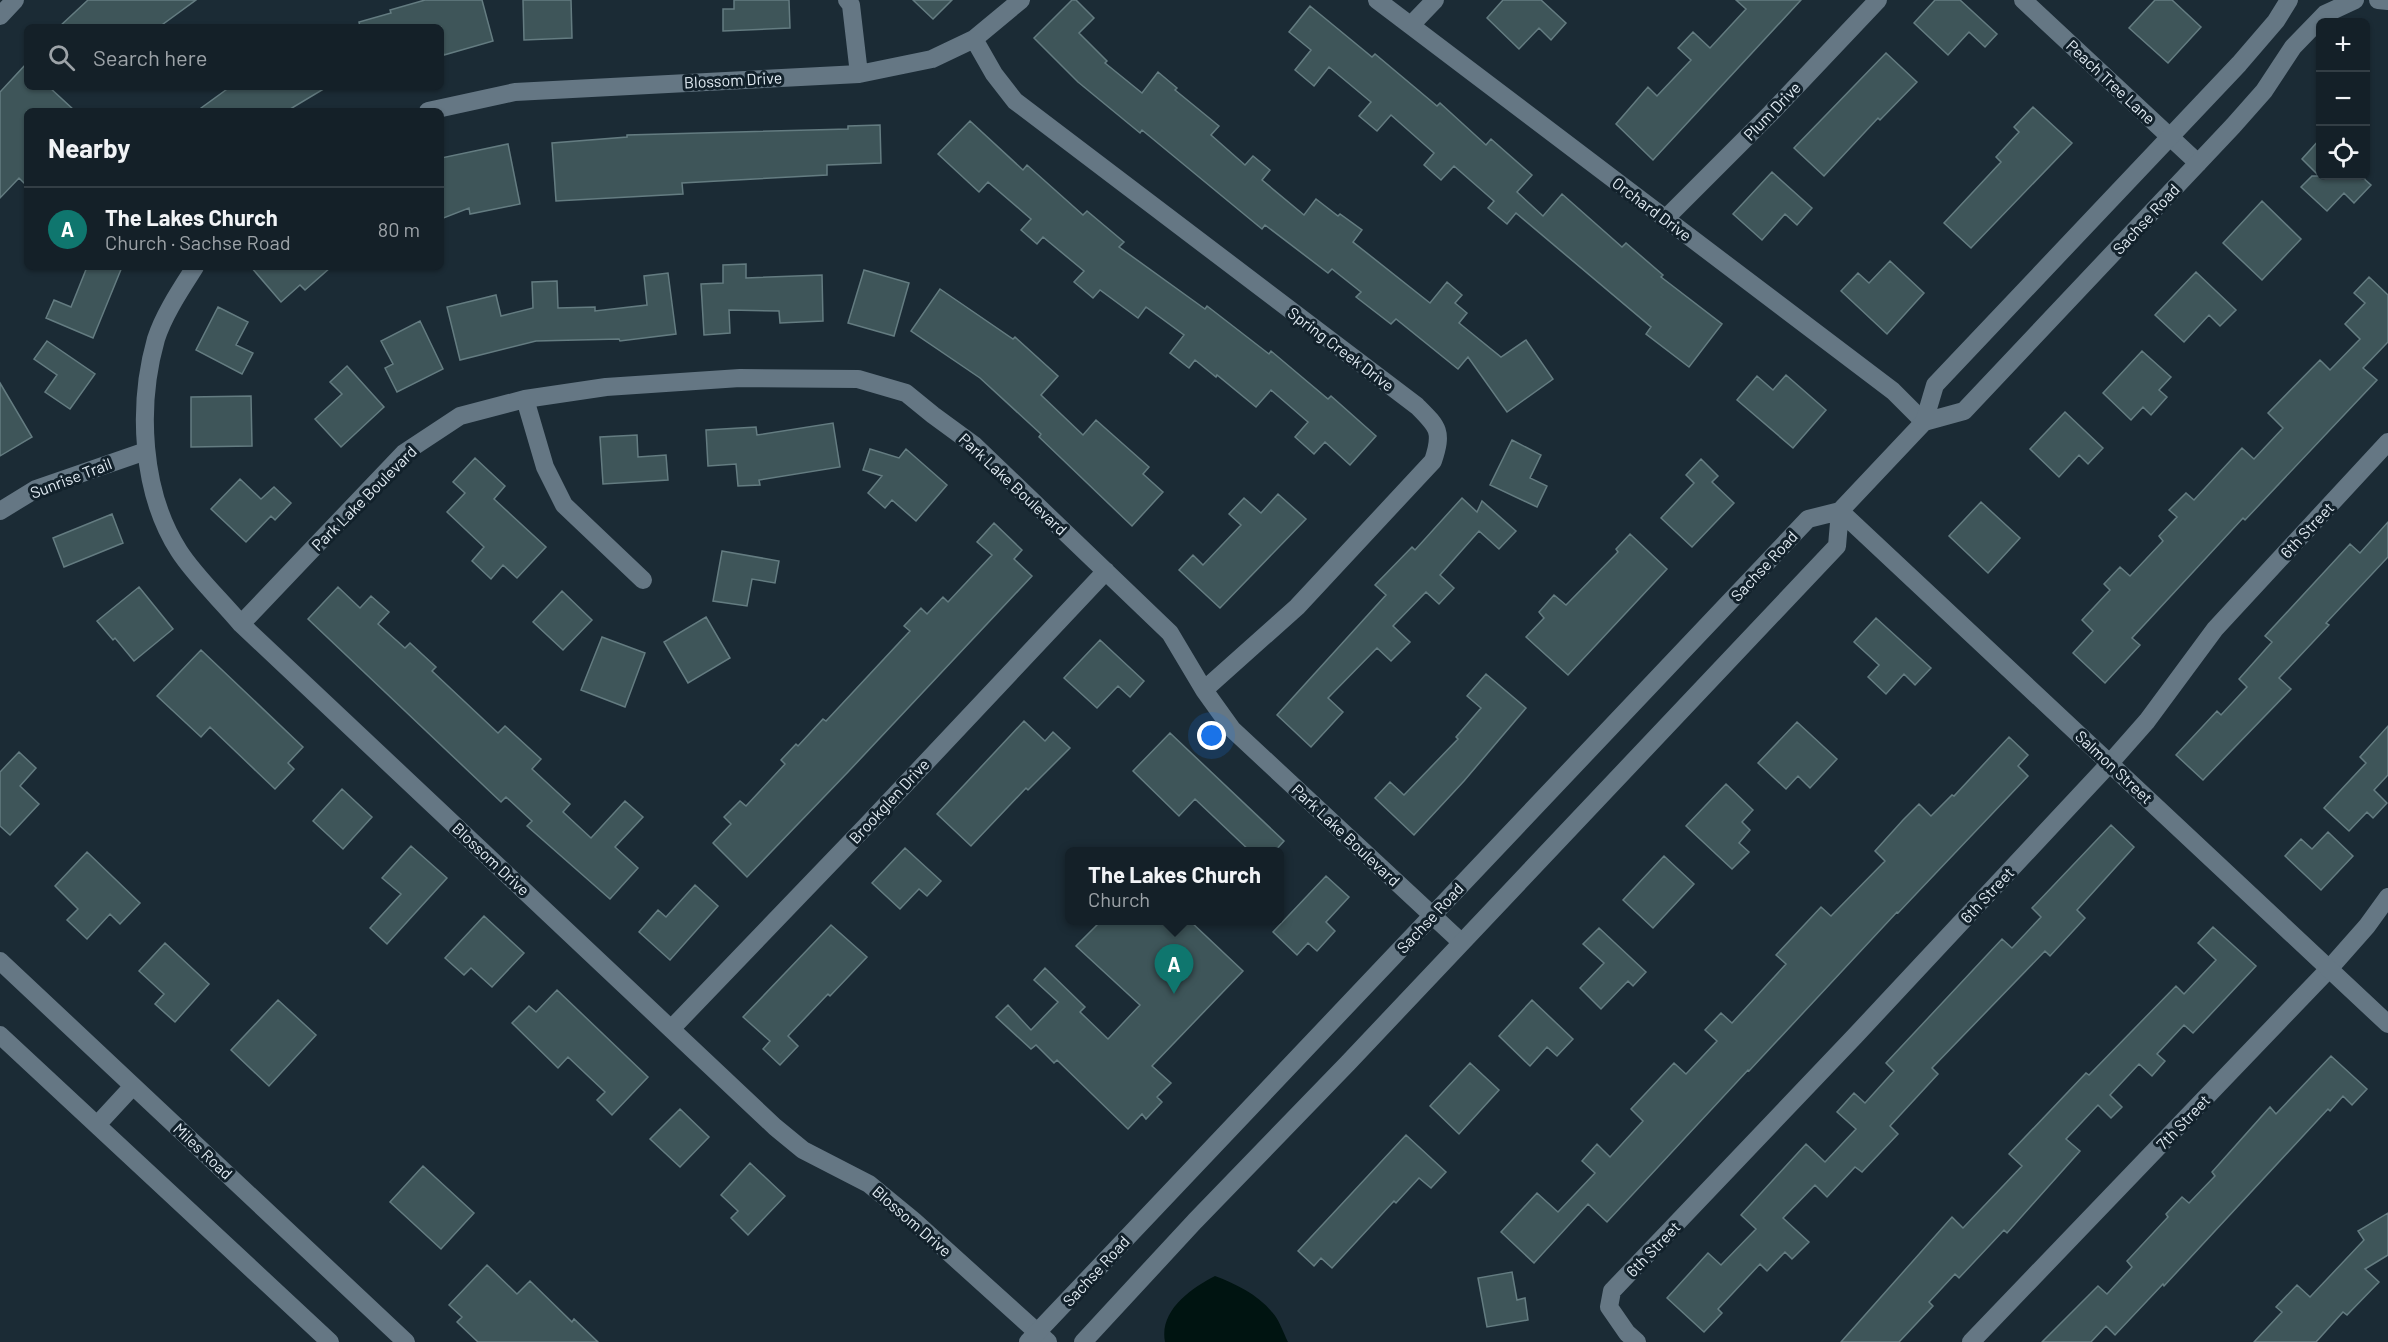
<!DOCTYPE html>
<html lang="en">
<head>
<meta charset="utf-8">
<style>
	:root { --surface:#142028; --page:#212d34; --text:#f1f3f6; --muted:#9da3a8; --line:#333e45; --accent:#0f766e }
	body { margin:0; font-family:Barlow,sans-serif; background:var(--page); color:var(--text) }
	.controls { position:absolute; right:18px; top:18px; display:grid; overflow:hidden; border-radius:9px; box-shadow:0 2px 4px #0004 }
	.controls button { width:54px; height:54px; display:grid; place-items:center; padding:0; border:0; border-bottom:2px solid var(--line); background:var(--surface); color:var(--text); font:30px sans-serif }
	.you { position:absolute; left:1212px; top:736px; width:21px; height:21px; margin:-15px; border:4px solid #fff; border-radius:50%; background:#1a73e8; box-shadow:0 0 0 9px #1a73e833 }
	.badge { display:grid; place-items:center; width:39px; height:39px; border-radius:50%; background:var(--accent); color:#fff; font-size:20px; font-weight:700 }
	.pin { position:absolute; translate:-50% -50px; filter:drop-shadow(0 2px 3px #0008) }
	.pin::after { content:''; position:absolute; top:32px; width:21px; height:18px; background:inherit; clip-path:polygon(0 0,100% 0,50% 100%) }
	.popup { position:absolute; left:1065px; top:847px; width:219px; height:78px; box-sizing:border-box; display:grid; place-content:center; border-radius:9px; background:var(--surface); filter:drop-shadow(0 2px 4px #0005); font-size:20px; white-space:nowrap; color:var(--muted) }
	.popup b { font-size:22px; color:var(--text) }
	.popup::after { content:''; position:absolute; left:50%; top:100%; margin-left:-12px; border:12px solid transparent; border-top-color:var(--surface) }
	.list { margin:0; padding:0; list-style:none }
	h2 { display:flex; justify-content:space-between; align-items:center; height:78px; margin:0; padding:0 24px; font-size:26px }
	h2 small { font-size:20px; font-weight:400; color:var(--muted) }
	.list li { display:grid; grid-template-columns:39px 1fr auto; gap:18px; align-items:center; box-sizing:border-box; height:84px; padding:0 24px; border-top:2px solid var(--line) }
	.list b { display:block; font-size:22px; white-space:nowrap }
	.list p { margin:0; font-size:20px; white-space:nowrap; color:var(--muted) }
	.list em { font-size:20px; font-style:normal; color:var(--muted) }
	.icon { flex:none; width:33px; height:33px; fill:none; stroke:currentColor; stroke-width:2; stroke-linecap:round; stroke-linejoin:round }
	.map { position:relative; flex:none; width:2388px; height:1342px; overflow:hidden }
	.search { position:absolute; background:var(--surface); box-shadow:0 2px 4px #0004; left:24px; top:24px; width:420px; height:66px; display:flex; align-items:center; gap:15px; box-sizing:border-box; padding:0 21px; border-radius:9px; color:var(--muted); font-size:22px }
	.panel { position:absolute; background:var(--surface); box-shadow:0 2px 4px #0004; left:24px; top:108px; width:420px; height:162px; border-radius:9px }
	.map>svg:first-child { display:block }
	.water { fill:#001411 }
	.building { fill:#3e5559; stroke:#647c81; stroke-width:1.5 }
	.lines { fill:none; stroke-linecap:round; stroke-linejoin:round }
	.street { stroke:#657784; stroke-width:18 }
	.secondary { stroke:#657784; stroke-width:18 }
	.labels { text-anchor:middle; stroke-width:6; stroke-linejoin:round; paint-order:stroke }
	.street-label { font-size:16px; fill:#e1ebf3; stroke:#12212b }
</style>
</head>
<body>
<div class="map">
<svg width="2388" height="1342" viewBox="0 0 2388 1342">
	<rect width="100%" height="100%" fill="#1b2b35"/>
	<path class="water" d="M1215 1276C1236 1284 1257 1294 1272 1312 1279 1319 1283 1332 1288 1342H1165C1159 1311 1190 1289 1215 1276Z"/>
	<path class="building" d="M88 0H196L159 27H59Z
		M425 0H482L493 41 444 55 441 45V27H360L359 22 391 13 390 10Z
		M523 0H571L572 38 524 40Z
		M734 0H789L790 28 723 31V9H734Z
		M913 0H952L933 19Z
		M1072 0H1076L1094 18 1079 33 1107 61 1105 63 1142 93 1158 72 1177 88 1175 90 1219 126 1211 135 1245 165 1253 156 1270 170 1262 180 1304 215 1316 199 1338 216 1340 214 1362 230 1353 242 1430 303 1447 282 1462 295 1455 303 1467 313 1459 323 1501 357 1526 340 1553 379 1507 412 1468 357 1458 369 1396 319 1391 324 1356 297 1361 292 1332 269 1328 273 1265 225 1262 229 1142 130 1140 133 1078 82 1034 38Z
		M1503 0H1541L1566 23 1551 40 1539 28 1519 49 1487 18Z
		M1736 0H1801L1653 160 1616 124 1648 87 1657 96 1691 60 1678 48 1693 32 1710 48 1746 9Z
		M1935 0H1960L1997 34 1985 47 1969 32 1948 55 1914 23Z
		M2155 0H2172L2201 27 2168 63 2129 28Z
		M1310 6 1372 57 1375 54 1437 106 1440 103 1486 145 1491 139 1532 175 1517 192 1543 216 1562 194 1622 247 1626 243 1663 275 1661 277 1722 324 1689 367 1646 334 1651 327 1516 213 1507 224 1488 208 1494 201 1454 166 1441 180 1424 165 1434 153 1391 115 1377 131 1359 116 1371 102 1329 67 1314 86 1295 70 1311 50 1289 32Z
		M1886 53 1917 82 1880 120 1878 118 1824 176 1794 148Z
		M27 63V87H49L75 111H27V186L19 178 0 198V92Z
		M230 87H327L287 111H197Z
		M2033 107 2072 143 1971 248 1944 223 2001 162 1996 157 2019 132 2014 127Z
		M970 121 1023 170 1027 165 1083 215 1087 211 1124 242 1119 247 1205 309 1207 306 1269 354 1271 351 1328 399 1331 396 1376 436 1350 465 1325 442 1314 454 1295 437 1308 422 1271 390 1256 407 1217 375 1216 377 1195 360 1189 368 1170 353 1184 335 1146 307 1138 318 1100 290 1093 298 1074 282 1084 271 1043 237 1037 244 1021 230 1031 219 988 182 979 192 938 154Z
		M880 125 881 163 827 165V175L682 183 683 194 556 201 552 143 627 137V135L848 129V126Z
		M2320 139V176H2361L2371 185 2354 203 2344 193 2327 211 2301 187 2312 176H2319L2302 159Z
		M508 144 520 204 470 214 469 208 441 219V158Z
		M1772 172 1812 208 1797 225 1785 214 1762 240 1733 214Z
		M2262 201 2301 239 2262 280 2223 243Z
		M1890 261 1924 293 1887 334 1841 291 1858 273 1869 283Z
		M746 264V278L822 275 823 321 780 323 779 311 729 310 730 333 704 335 701 284 723 283V265Z
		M87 267H122L93 338 46 318 54 300 71 307Z
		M251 267H331L305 290 300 285 281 302Z
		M864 270 909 283 894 336 848 323Z
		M2196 272 2236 310 2220 326 2209 315 2184 342 2155 315Z
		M668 273 676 334 620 341 619 339 536 341 460 360 447 307 496 295 501 316 533 308 532 282 557 281 558 308 595 307V311L647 305 644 276Z
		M2369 277 2388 295V342L2363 368 2377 380 2245 520 2243 518 2132 638 2140 645 2105 683 2073 653 2093 631 2082 620 2110 590 2104 584 2120 567 2130 576 2163 541 2159 536 2177 517 2169 510 2186 493 2194 500 2242 448 2254 459 2283 428 2268 413 2320 360 2330 370 2360 339 2345 324 2365 303 2354 293Z
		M940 289 1013 339 1015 337 1058 376 1041 395 1083 435 1096 420 1149 467 1143 474 1163 492 1132 526 1039 437 1041 434 980 378 911 331Z
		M218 307 248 322 236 345 253 353 242 374 196 350Z
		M420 321 443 369 397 392 385 368 393 364 381 341Z
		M47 341 95 374 70 409 45 392 57 375 34 359Z
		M2142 351 2171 377 2159 390 2167 397 2151 415 2143 407 2131 420 2103 393Z
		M347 366 384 407 341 447 315 419 342 394 330 382Z
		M1786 375 1826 410 1793 448 1737 400 1757 376 1773 390Z
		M0 383 32 437 0 456Z
		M251 396 252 446 191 447V397Z
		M2065 412 2103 448 2088 464 2079 455 2059 477 2030 449Z
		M833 423 840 467 759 480 760 485 738 486 736 464 708 466 706 430 756 427 757 435Z
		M637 435 638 457 666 455 668 480 603 484 600 437Z
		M1512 440 1541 455 1530 478 1547 486 1537 507 1490 485Z
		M870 449 899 458 906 449 947 485 916 521 892 500 885 508 868 493 882 476 863 470Z
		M475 458 505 486 494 499 546 547 517 578 503 565 491 579 472 561 484 547 447 512 465 493 453 482Z
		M1701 459 1718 476 1712 482 1734 503 1692 547 1661 518 1694 483 1686 475Z
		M240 479 261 499 274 487 291 503 275 520 271 516 246 542 211 509Z
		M1278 494 1306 519 1220 608 1179 570 1193 555 1203 565 1241 525 1229 514 1244 498 1261 513Z
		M1462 498 1477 512 1482 501 1516 531 1499 549 1479 531 1440 575 1454 588 1439 604 1426 592 1393 626 1410 642 1391 661 1377 648 1328 698 1343 712 1311 747 1277 715 1386 595 1375 585 1412 547 1415 550Z
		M1981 502 2020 538 1988 573 1949 536Z
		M112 514 123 543 64 567 53 538Z
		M2388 522V557L2326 623 2329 625 2279 678 2291 689 2203 780 2176 755 2217 711 2221 715 2247 687 2239 679 2272 642 2265 636 2350 544 2360 553Z
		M994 523 1022 550 1014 559 1032 576 848 772 747 877 713 843 731 824 724 817 740 801 746 806 785 764 781 760 796 744 798 746 823 719 826 721 910 631 904 626 921 608 927 614 943 597 948 602 992 555 977 542Z
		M1630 534 1667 569 1568 675 1526 637 1544 618 1539 612 1554 595 1566 605 1618 552 1616 549Z
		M722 551 779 561 775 583 752 579 747 606 713 601Z
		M139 587 173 629 134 661 115 638 113 640 97 621Z
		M338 587 360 608 371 596 389 612 378 624 405 648 410 643 436 667 432 671 498 733 505 726 541 759 532 769 570 804 563 812 591 838 625 801 643 817 615 847 638 868 610 899 527 826 532 821 506 797 501 802 308 619Z
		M562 591 592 620 563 650 533 622Z
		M706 617 730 658 688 683 664 642Z
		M1876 618 1931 668 1915 685 1904 674 1886 694 1868 677 1879 665 1854 642Z
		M602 637 645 653 625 707 581 690Z
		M1100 640 1144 681 1130 697 1118 686 1097 708 1064 678Z
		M201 650 303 747 288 763 294 769 275 789 210 727 201 737 157 696Z
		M1486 674 1526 708 1464 781 1414 835 1375 798 1390 782 1404 795 1458 739 1456 737 1481 708 1467 696Z
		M1024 721 1045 741 1053 732 1070 748 1028 790 1026 788 971 846 937 814Z
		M1797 722 1837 759 1810 788 1798 776 1786 789 1758 763Z
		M2388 726V775L2374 790 2387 803 2373 818 2367 812 2349 831 2324 808 2366 763 2360 757Z
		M1170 733 1284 841 1274 852H1251L1195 799 1179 816 1133 771Z
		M2009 737 2028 755 2018 766 2028 776 1898 913 1897 912 1749 1071 1748 1070 1607 1222 1588 1204 1534 1263 1501 1232 1537 1193 1558 1212 1595 1173 1582 1161 1597 1144 1610 1157 1643 1121 1631 1109 1674 1063 1686 1074 1717 1041 1705 1030 1721 1013 1732 1023 1786 964 1776 955 1821 907 1831 916 1885 861 1875 851 1903 820 1919 804 1931 816 1952 795 1954 796Z
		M19 752 36 768 20 786 39 804 10 835 0 826V772Z
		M1726 784 1753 810 1742 822 1750 830 1739 843 1749 852 1732 869 1686 826Z
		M342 789 372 817 343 849 313 821Z
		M2111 825 2134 847 2077 910 2085 918 2050 956 2045 951 1932 1068 1938 1074 1890 1126 1898 1134 1862 1172 1855 1167 1827 1197 1815 1185 1783 1218 1809 1242 1792 1259 1785 1252 1767 1271 1760 1264 1718 1309 1722 1313 1704 1332 1667 1298 1708 1253 1721 1265 1756 1229 1741 1215 1806 1144 1825 1162 1856 1129 1837 1112 1854 1093 1865 1103 1894 1071 1886 1063 2002 939 2012 948 2041 917 2032 908Z
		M2328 832 2353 856 2321 890 2285 856 2301 839 2312 849Z
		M411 846 447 878 387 944 370 928 401 894 382 878Z
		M905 848 941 881 927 896 919 889 900 909 872 883Z
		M87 852 140 903 120 924 110 914 87 939 67 920 78 909 55 886Z
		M1664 856 1694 884 1653 928 1623 900Z
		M1326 876 1349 897 1326 922 1335 931 1317 951 1308 943 1297 955 1273 932Z
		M695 885 718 906 670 960 639 932 658 910 666 917Z
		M484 916 524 953 492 987 471 968 464 975 445 958Z
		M1101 921H1190L1243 971 1152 1066 1171 1083 1157 1097 1162 1102 1146 1119 1142 1114 1128 1129 1057 1060 1054 1063 1036 1045 1031 1049 996 1017 1008 1005 1031 1030 1058 1002 1034 980 1045 968 1085 1007 1080 1012 1108 1039 1140 1005 1076 946Z
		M831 925 867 957 830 996 828 994 788 1036 798 1046 780 1065 763 1049 770 1041 743 1017Z
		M2213 927 2256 966 2193 1033 2184 1025 2157 1054 2165 1061 2152 1076 2139 1064 2110 1095 2122 1107 2111 1118 2098 1105 2066 1139 2080 1151 2007 1233 2004 1230 1959 1278 1955 1274 1929 1302 1933 1306 1899 1342H1841L1952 1217 1963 1228 2022 1166 2009 1154 2086 1073 2089 1075 2176 986 2184 994 2216 960 2198 943Z
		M1599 928 1646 972 1633 986 1628 981 1601 1009 1580 988 1604 963 1583 944Z
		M165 943 209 984 175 1022 155 1004 164 994 139 971Z
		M557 990 648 1077 612 1115 597 1100 605 1092 568 1057 558 1068 512 1023 529 1006 536 1012Z
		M278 1000 316 1035 269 1086 231 1050Z
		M1532 1000 1573 1039 1557 1056 1547 1047 1530 1066 1499 1036Z
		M2331 1056 2367 1089 2352 1105 2343 1096 2330 1111 2328 1109 2164 1286 2163 1284 2115 1335 2106 1326 2091 1342H2042L2098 1286 2107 1294 2132 1267 2127 1261 2168 1217 2166 1214 2182 1197 2189 1203 2215 1176 2212 1172 2270 1107 2276 1114Z
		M1470 1063 1499 1090 1459 1134 1430 1106Z
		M680 1109 709 1137 680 1167 650 1139Z
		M1406 1135 1446 1172 1431 1188 1419 1178 1396 1203 1394 1201 1332 1268 1321 1258 1314 1266 1298 1251Z
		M750 1163 785 1196 748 1235 731 1218 738 1211 721 1195Z
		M423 1166 474 1213 441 1249 390 1202Z
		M2388 1213V1255L2365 1269 2379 1282 2347 1315 2343 1312 2316 1342H2254L2282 1312 2276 1307 2297 1285 2310 1297 2364 1240 2358 1231Z
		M487 1265 517 1294 530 1281 572 1322 574 1319 598 1342H478L457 1322 462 1317 449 1305Z
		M1512 1272 1517 1300 1525 1298 1528 1320 1487 1327 1478 1278Z"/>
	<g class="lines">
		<path class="street" d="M847 0 851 5 859 74
			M1377 0 1893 391 1924 422
			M2023 0 2198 163
			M0 16 15 0
			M1411 25 1435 0
			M974 39 994 74 1015 101 1417 406C1438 427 1443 431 1433 461L1297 607 1204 690
			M428 111 515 92 859 74 932 59 974 39 1021 0
			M1665 219 1771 113 1878 0
			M195 267C181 289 164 314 156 339 137 406 141 492 179 551 195 576 222 601 241 624L775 1127 803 1150 869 1184 914 1221 1048 1342
			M525 399 545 467 564 505 643 580
			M0 511 36 489 146 451
			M241 624 404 453 460 416 525 399 606 387 740 378 858 379 906 393 933 415 974 445 1170 633 1204 690 1232 729 1461 942
			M671 1029 867 825 1106 571
			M1637 1342 1627 1333 1609 1307 1612 1291 1855 1036 2110 763 2147 721 2215 629 2388 442
			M1971 1342 2329 969 2367 926 2388 897"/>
		<path class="secondary" d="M2378 0 2388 1
			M1924 422 1964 411 2233 126 2264 91 2293 47 2325 14 2355 0
			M1840 511 2388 1024
			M0 961 406 1342
			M0 1035 330 1342
			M97 1125 133 1086
			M1028 1342 1808 519 1840 511 1924 422 1935 385 2239 64 2276 21 2289 0
			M1083 1342 1195 1221 1348 1063 1837 546 1840 511"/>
	</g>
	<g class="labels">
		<g class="street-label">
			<text transform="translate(733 80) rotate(-3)" y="6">Blossom Drive</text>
			<text transform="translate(2111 82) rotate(43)" y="6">Peach Tree Lane</text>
			<text transform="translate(1772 111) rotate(-46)" y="6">Plum Drive</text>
			<text transform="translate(1652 209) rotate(37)" y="6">Orchard Drive</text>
			<text transform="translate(2146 219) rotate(-47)" y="6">Sachse Road</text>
			<text transform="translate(1341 349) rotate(37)" y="6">Spring Creek Drive</text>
			<text transform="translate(71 478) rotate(-21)" y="6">Sunrise Trail</text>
			<text transform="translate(1013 484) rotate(43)" y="6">Park Lake Boulevard</text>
			<text transform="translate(364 498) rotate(-45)" y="6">Park Lake Boulevard</text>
			<text transform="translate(2307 530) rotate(-47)" y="6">6th Street</text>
			<text transform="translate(1764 566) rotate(-47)" y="6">Sachse Road</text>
			<text transform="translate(2114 767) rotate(43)" y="6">Salmon Street</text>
			<text transform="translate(889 801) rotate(-47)" y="6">Brookglen Drive</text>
			<text transform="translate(1346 835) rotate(43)" y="6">Park Lake Boulevard</text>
			<text transform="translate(491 859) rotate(43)" y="6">Blossom Drive</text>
			<text transform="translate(1987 895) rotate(-47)" y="6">6th Street</text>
			<text transform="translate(1430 918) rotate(-47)" y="6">Sachse Road</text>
			<text transform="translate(2183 1122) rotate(-46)" y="6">7th Street</text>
			<text transform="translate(203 1151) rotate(43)" y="6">Miles Road</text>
			<text transform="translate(912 1221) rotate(41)" y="6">Blossom Drive</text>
			<text transform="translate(1653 1249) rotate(-46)" y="6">6th Street</text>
			<text transform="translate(1096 1271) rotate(-47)" y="6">Sachse Road</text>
		</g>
	</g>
</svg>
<div class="controls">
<button>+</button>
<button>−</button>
<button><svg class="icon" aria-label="locate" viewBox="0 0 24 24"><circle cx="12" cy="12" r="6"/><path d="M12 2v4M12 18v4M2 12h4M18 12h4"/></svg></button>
</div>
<div class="you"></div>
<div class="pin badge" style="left:1174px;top:994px">A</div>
<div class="popup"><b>The Lakes Church</b>Church</div>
<div class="search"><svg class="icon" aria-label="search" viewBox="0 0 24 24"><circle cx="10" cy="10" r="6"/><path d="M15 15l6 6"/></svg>Search here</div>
<section class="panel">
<h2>Nearby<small></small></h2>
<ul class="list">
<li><span class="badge">A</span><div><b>The Lakes Church</b><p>Church · Sachse Road</p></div><em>80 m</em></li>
</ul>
</section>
</div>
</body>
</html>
